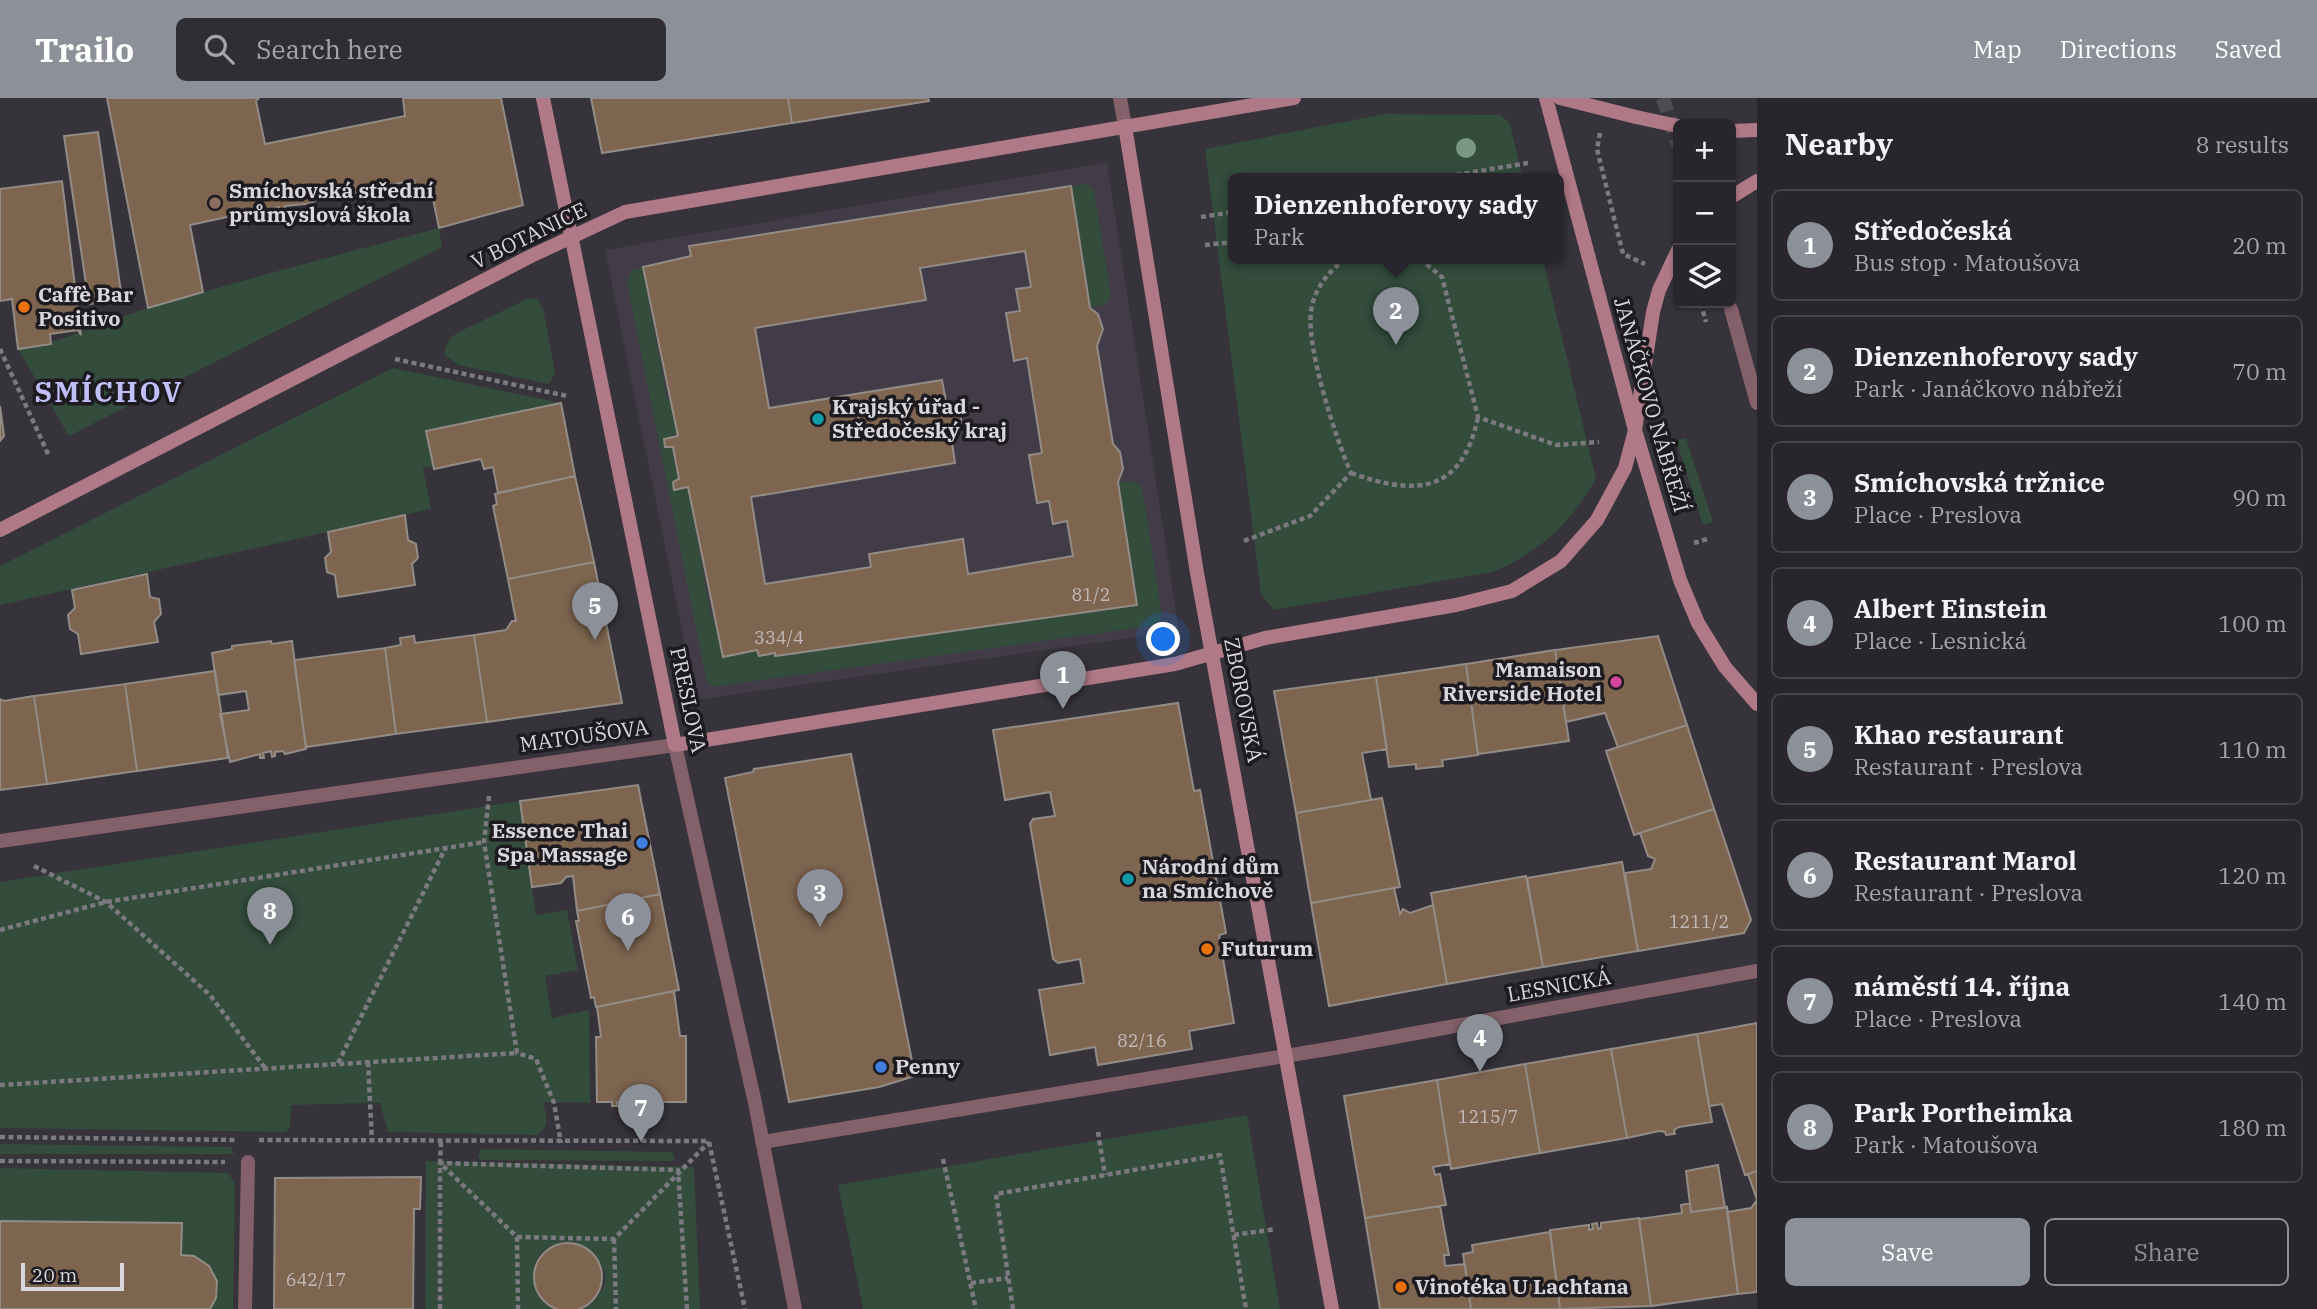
<!DOCTYPE html>
<html lang="en">
<head>
<meta charset="utf-8">
<style>
	:root { --surface:#28262c; --page:#302e34; --text:#f1f3f6; --muted:#a5a5a9; --line:#444348; --accent:#8c9099 }
	body { margin:0; font-family:"IBM Plex Serif",serif; background:var(--page); color:var(--text) }
	.controls { position:absolute; right:21px; top:21px; display:grid; overflow:hidden; border-radius:10px; box-shadow:0 2px 5px #0004 }
	.controls button { width:63px; height:63px; display:grid; place-items:center; padding:0; border:0; border-bottom:2px solid var(--line); background:var(--surface); color:var(--text); font:35px sans-serif }
	.scale { position:absolute; left:21px; bottom:18px; width:103px; box-sizing:border-box; padding-left:7px; border:4px solid #d9d7dc; border-top:0; font-size:19px; line-height:24px; white-space:nowrap; color:#d9d7dc; -webkit-text-stroke:5px #1d1b1f; paint-order:stroke }
	.you { position:absolute; left:1164px; top:542px; width:24px; height:24px; margin:-18px; border:5px solid #fff; border-radius:50%; background:#1a73e8; box-shadow:0 0 0 10px #1a73e833 }
	.badge { display:grid; place-items:center; width:46px; height:46px; border-radius:50%; background:var(--accent); color:#fff; font-size:23px; font-weight:700 }
	.pin { position:absolute; translate:-50% -58px; filter:drop-shadow(0 2px 4px #0008) }
	.pin::after { content:''; position:absolute; top:37px; width:24px; height:21px; background:inherit; clip-path:polygon(0 0,100% 0,50% 100%) }
	.popup { position:absolute; left:1228px; top:75px; width:336px; height:91px; box-sizing:border-box; display:grid; place-content:center; border-radius:10px; background:var(--surface); filter:drop-shadow(0 2px 5px #0005); font-size:23px; white-space:nowrap; color:var(--muted) }
	.popup b { font-size:26px; color:var(--text) }
	.popup::after { content:''; position:absolute; left:50%; top:100%; margin-left:-14px; border:14px solid transparent; border-top-color:var(--surface) }
	.list { margin:0; padding:0; list-style:none }
	h2 { display:flex; justify-content:space-between; align-items:center; height:91px; margin:0; padding:0 28px; font-size:30px }
	h2 small { font-size:23px; font-weight:400; color:var(--muted) }
	.list li { display:grid; grid-template-columns:46px 1fr auto; gap:21px; align-items:center; box-sizing:border-box; height:112px; margin:0 14px 14px; padding:0 14px; border:2px solid var(--line); border-radius:10px }
	.list b { display:block; font-size:26px; white-space:nowrap }
	.list p { margin:0; font-size:23px; white-space:nowrap; color:var(--muted) }
	.list em { font-size:23px; font-style:normal; color:var(--muted) }
	.actions { display:flex; gap:14px; padding:21px 28px }
	.actions a { flex:1; padding:16px 0; border:2px solid var(--accent); border-radius:10px; text-align:center; font-size:24px; color:var(--accent) }
	.actions .main { background:var(--accent); color:#fff }
	.icon { flex:none; width:38px; height:38px; fill:none; stroke:currentColor; stroke-width:2; stroke-linecap:round; stroke-linejoin:round }
	.map { position:relative; flex:none; width:1757px; height:1211px; overflow:hidden }
	header { display:flex; align-items:center; gap:42px; box-sizing:border-box; height:98px; padding:0 35px; background:var(--accent); color:#fff }
	header strong { font-size:33px }
	nav { display:flex; gap:38px; margin-inline-start:auto; font-size:24px }
	.search { width:490px; height:63px; background:var(--page); display:flex; align-items:center; gap:18px; box-sizing:border-box; padding:0 24px; border-radius:10px; color:var(--muted); font-size:26px }
	main { display:flex }
	aside { flex:1; background:var(--surface) }
	.map>svg:first-child { display:block }
	.built { fill:#413c48 }
	.green { fill:#334c3c }
	.building { fill:#7d6550; stroke:#938b85; stroke-width:2; fill-rule:evenodd }
	.lines { fill:none; stroke-linecap:round; stroke-linejoin:round }
	.street-tunnel { stroke:#4e4c52; stroke-width:14; stroke-dasharray:14 7; stroke-linecap:butt }
	.path { stroke:#7c7a80; stroke-width:4.5; stroke-dasharray:5 3.5; stroke-linecap:butt }
	.lane { stroke:#84616a; stroke-width:14 }
	.street { stroke:#84616a; stroke-width:14 }
	.secondary { stroke:#b07987; stroke-width:14 }
	.secondary-bridge { stroke:#b07987; stroke-width:14 }
	.tree { fill:#7a9685 }
	.education-dot { fill:#8d6e63; stroke:#1d1b1f; stroke-width:2.5 }
	.food-dot { fill:#e8710a; stroke:#1d1b1f; stroke-width:2.5 }
	.culture-dot { fill:#0f9aa8; stroke:#1d1b1f; stroke-width:2.5 }
	.hotel-dot { fill:#d1479c; stroke:#1d1b1f; stroke-width:2.5 }
	.shop-dot { fill:#3f7fe0; stroke:#1d1b1f; stroke-width:2.5 }
	.labels { text-anchor:middle; stroke-width:7; stroke-linejoin:round; paint-order:stroke }
	.number-label { font-size:18px; fill:#c2bab9 }
	.poi-label { font-size:21px; font-weight:bold; fill:#d9d7dc; stroke:#1d1b1f; text-anchor:start }
	.street-label { font-size:21px; fill:#d9d7dc; stroke:#1d1b1f }
	.district-label { font-size:28px; font-weight:bold; letter-spacing:2px; fill:#c0bff9; stroke:#1d1b1f }
</style>
</head>
<body>
<header>
<strong>Trailo</strong>
<div class="search"><svg class="icon" aria-label="search" viewBox="0 0 24 24"><circle cx="10" cy="10" r="6"/><path d="M15 15l6 6"/></svg>Search here</div>
<nav><a>Map</a><a>Directions</a><a>Saved</a></nav>
</header>
<main>
<div class="map">
<svg width="1757" height="1211" viewBox="0 0 1757 1211">
	<rect width="100%" height="100%" fill="#36333a"/>
	<path class="built" d="M1107 64 1179 533 696 602 605 152Z"/>
	<path class="green" d="M1385 16 1501 17 1510 26 1523 81H1233V161H1543L1596 381C1571 425 1539 455 1493 474L1274 512 1261 496 1205 51Z
		M1087 86 1094 92 1111 198 1108 205 1090 210 1071 88Z
		M439 130 442 149 69 338 18 251C66 244 103 223 149 210 245 181 342 156 439 130Z
		M643 169 667 301H670L678 338 664 342 665 349H673L679 381 673 385 674 392 688 389 711 517H714L723 559 757 552 775 555V558L1137 507 1118 384 1133 383 1142 389 1162 517 1159 524 1151 528 712 589 706 580 627 184 632 173Z
		M529 200 538 202 543 210 555 275 549 286 458 267 444 256 449 241 457 235Z
		M393 270 561 305 426 333 433 368 423 370 431 411 0 507V468Z
		M1686 340 1713 424 1703 427 1676 342Z
		M520 703 536 817 567 812 578 872 545 878 552 920 589 912 590 1005 543 1004C546 1019 551 1026 538 1037L388 1034 380 1005H370L291 1007 290 1030 285 1034 0 1030V784Z
		M1247 1017 1280 1211H863L838 1087Z
		M0 1046 231 1049 234 1056H0Z
		M481 1051 672 1054 675 1060 672 1063 481 1062 478 1059Z
		M426 1063 694 1069 700 1211H584C652 1164 532 1109 534 1180 534 1194 541 1205 553 1211H425Z
		M0 1070 228 1075 235 1085 233 1211H210C227 1187 210 1157 181 1157V1125L0 1123Z"/>
	<path class="building" d="M107 0H259L256 3 265 46 405 18 403 0H501L523 107 439 130 431 91 416 93 414 82 371 91 372 97 364 99 363 92 356 94 357 97 343 96 344 100 336 101 335 98 313 103 314 105 285 108 286 111 279 112V109L242 116 243 119 236 121V117L190 127 203 194 148 210Z
		M591 0H788L792 25 602 55Z
		M788 0H928L929 3 792 25Z
		M98 34 122 201 89 206 64 38Z
		M62 83 81 237 78 232 50 236 51 246 18 251 12 201 0 203V91Z
		M1071 88 1090 210 1098 216 1103 231 1097 248 1113 346 1120 354 1123 371 1118 384 1137 507 775 558V555L759 558 757 552 723 559 688 389 674 392 673 384 679 381 673 349H665L664 341 678 338 643 169 691 158 689 148ZM1025 153 1031 189 1016 191 1020 213 1006 215 1014 263 1027 260 1042 355 1029 357 1037 405 1049 403 1053 426 1067 423 1073 458 968 476 963 441 869 456 871 469 765 486 751 399 955 365 950 331 962 329 960 312 948 314 942 282 769 310 755 230 926 202 920 170Z
		M561 305 575 378 498 395 493 369 484 371 481 361 434 371 426 333Z
		M0 308 4 338 0 343Z
		M575 378 594 464 508 481 493 408 497 406 495 396Z
		M405 417 408 442 416 446 418 460 412 466 415 487 338 499 335 477 327 474 325 460 331 454 328 434Z
		M594 464 622 605 487 624 474 537 506 532 512 523H516L508 481Z
		M147 476 150 499 159 501 161 516 154 524 158 544 81 556 78 536 70 531 68 517 75 510 72 492Z
		M474 537 487 624 396 636 385 550 401 547 400 540 414 538 415 545Z
		M1658 538 1687 627 1618 649 1605 615 1566 624 1555 552Z
		M271 543 272 546 292 543 306 651 285 656 283 653 275 654V658L272 659 271 653 263 655 264 660H260V656L230 664 220 616 249 612 246 593 218 597 212 555 232 551V548Z
		M385 550 396 636 306 649 294 562Z
		M1555 552 1569 643 1478 656 1466 566Z
		M1466 566 1478 657 1442 662 1443 668 1416 671V666L1389 669 1376 579Z
		M215 573 228 660 137 673 125 586Z
		M1376 579 1387 651 1362 655 1371 702 1296 715 1274 593Z
		M125 586 137 673 47 686 34 598Z
		M34 598 47 686 0 692V601L4 603Z
		M1178 605 1194 693 1200 692 1226 835 1219 837 1234 925 1189 933 1192 951 1098 967 1095 949 1050 957 1039 892 1084 885 1080 861 1058 865 1053 861 1030 726 1033 721 1055 718 1050 694 1005 702 993 632Z
		M1687 627 1714 711 1634 737 1606 653Z
		M851 656 915 978 879 989 789 1004 725 680 753 674 754 671Z
		M638 687 660 796 577 813 573 778 566 779 561 785 532 789 520 703Z
		M1382 700 1400 789 1311 805 1296 715Z
		M1714 711 1751 822 1744 835 1638 853 1625 775 1651 771 1655 761 1648 758 1640 735Z
		M1622 764 1638 853 1543 869 1527 780Z
		M1526 778 1543 869 1447 886 1431 795Z
		M1394 790 1400 816 1403 811 1410 815 1433 807 1447 886 1329 908 1311 805Z
		M660 796 679 892 596 909 594 899 591 900 576 823H579L577 813Z
		M674 893 680 938H686V1004H617V1008H612V1004H597L596 939H601L597 909Z
		M1757 925V1073L1745 1077 1722 1006 1709 1008 1697 936Z
		M1697 936 1712 1024 1679 1029 1674 1032 1675 1036 1666 1037 1665 1034 1659 1033 1627 1040 1611 951Z
		M1611 951 1627 1040 1540 1055 1525 966Z
		M1525 966 1540 1055 1451 1071 1437 982Z
		M1437 982 1450 1066 1433 1069 1435 1077 1440 1076 1446 1107 1365 1120 1344 998Z
		M1718 1067 1725 1110 1691 1114 1686 1073Z
		M1757 1073V1194L1738 1196 1727 1114 1751 1110 1757 1102 1748 1076Z
		M421 1079 420 1111H414L413 1211H274L275 1080Z
		M1690 1105 1691 1114 1727 1109 1738 1196 1651 1208 1639 1121 1682 1115 1681 1107Z
		M1440 1108 1449 1157H1444L1445 1168 1465 1166 1471 1211H1380L1365 1120Z
		M1639 1120 1651 1208 1560 1211 1550 1132 1589 1127V1132L1593 1131 1592 1126 1597 1125 1598 1131 1601 1130V1125Z
		M0 1123 182 1125 181 1157 194 1158 209 1168 217 1183 216 1200 210 1211H0Z
		M1550 1134 1560 1211H1471L1463 1156 1473 1154 1472 1147Z
		M534 1179a34 34 0 1 1 68 0a34 34 0 1 1-68 0Z"/>
	<g class="lines">
		<path class="street-tunnel" d="M1663 0 1678 47"/>
		<path class="path" d="M1600 35 1597 51 1623 156 1645 166
			M1431 81 1528 65
			M1201 119 1233 114
			M1205 147 1233 144
			M1420 161 1442 179 1478 319 1556 347 1599 344
			M1701 205 1706 224
			M0 251 49 358
			M395 261 567 298
			M1351 375C1415 398 1462 396 1478 319
			M1244 443 1310 418 1351 375C1336 341 1303 242 1312 208 1317 187 1329 173 1346 161
			M1694 445 1707 441
			M489 698 484 744 517 955 536 961 554 1005 561 1045
			M34 768 106 804 210 897 265 970
			M0 832 106 804 484 744
			M368 964 372 1044
			M338 965 445 751
			M0 987 517 955
			M1098 1034 1105 1077
			M0 1039 236 1042
			M259 1042 709 1043
			M441 1044 440 1065 517 1139 518 1211
			M709 1044 745 1211
			M943 1061 976 1211
			M0 1063 225 1064
			M1234 1137 1276 1131
			M517 1139 614 1141 709 1044
			M614 1141 616 1211
			M971 1185 1008 1180
			M440 1211V1065L678 1072 687 1211
			M1013 1211 996 1096 1220 1057 1246 1211"/>
		<path class="lane" d="M245 1211 248 1064"/>
		<path class="street" d="M1120 0 1125 28
			M1731 211 1757 305
			M0 743 675 647 755 1005 795 1211
			M762 1044 1334 950 1757 873"/>
		<path class="secondary" d="M543 0 675 647 1175 566 1265 540 1456 507 1512 493 1561 463 1597 422 1625 370 1635 332 1653 214 1659 192 1678 152
			M1546 0 1635 332 1680 482 1698 525 1725 569 1757 606
			M1560 0 1636 19
			M1125 28 1197 475 1332 1211
			M1731 33 1757 32
			M1731 99 1757 83
			M0 432 531 158 625 114 1294 0"/>
		<path class="secondary-bridge" d="M1636 19 1678 28"/>
	</g>
	<circle class="tree" cx="1466" cy="50" r="10"/>
	<circle class="education-dot" cx="215" cy="105" r="7"/>
	<g class="food-dot">
		<circle cx="24" cy="209" r="7"/>
		<circle cx="1207" cy="851" r="7"/>
		<circle cx="1401" cy="1189" r="7"/>
	</g>
	<g class="culture-dot">
		<circle cx="818" cy="321" r="7"/>
		<circle cx="1128" cy="781" r="7"/>
	</g>
	<circle class="hotel-dot" cx="1616" cy="584" r="7"/>
	<g class="shop-dot">
		<circle cx="642" cy="745" r="7"/>
		<circle cx="881" cy="969" r="7"/>
	</g>
	<g class="labels">
		<g class="number-label">
			<text x="1091" y="503">81/2</text>
			<text x="779" y="546">334/4</text>
			<text x="1699" y="830">1211/2</text>
			<text x="1142" y="949">82/16</text>
			<text x="1488" y="1025">1215/7</text>
			<text x="316" y="1188">642/17</text>
		</g>
		<g class="poi-label">
			<text x="229" y="100">Smíchovská střední<tspan x="229" dy="24">průmyslová škola</tspan></text>
			<text x="38" y="204">Caffè Bar<tspan x="38" dy="24">Positivo</tspan></text>
			<text x="832" y="316">Krajský úřad -<tspan x="832" dy="24">Středočeský kraj</tspan></text>
			<text x="1602" y="579" text-anchor="end">Mamaison<tspan x="1602" dy="24">Riverside Hotel</tspan></text>
			<text x="628" y="740" text-anchor="end">Essence Thai<tspan x="628" dy="24">Spa Massage</tspan></text>
			<text x="1142" y="776">Národní dům<tspan x="1142" dy="24">na Smíchově</tspan></text>
			<text x="1221" y="858">Futurum</text>
			<text x="895" y="976">Penny</text>
			<text x="1415" y="1196">Vinotéka U Lachtana</text>
		</g>
		<g class="street-label">
			<text transform="translate(529 138) rotate(-26)" y="7">V BOTANICE</text>
			<text transform="translate(1651 307) rotate(74)" y="7">JANÁČKOVO NÁBŘEŽÍ</text>
			<text transform="translate(688 602) rotate(78)" y="7">PRESLOVA</text>
			<text transform="translate(1243 602) rotate(79)" y="7">ZBOROVSKÁ</text>
			<text transform="translate(584 638) rotate(-8)" y="7">MATOUŠOVA</text>
			<text transform="translate(1559 888) rotate(-10)" y="7">LESNICKÁ</text>
		</g>
		<g class="district-label">
			<text x="109" y="304">SMÍCHOV</text>
		</g>
	</g>
</svg>
<div class="controls">
<button>+</button>
<button>−</button>
<button><svg class="icon" aria-label="layers" viewBox="0 0 24 24"><path d="M12 4l9 5-9 5-9-5zM3 14l9 5 9-5"/></svg></button>
</div>
<div class="scale">20 m</div>
<div class="you"></div>
<div class="pin badge" style="left:1063px;top:611px">1</div>
<div class="pin badge" style="left:1396px;top:247px">2</div>
<div class="popup"><b>Dienzenhoferovy sady</b>Park</div>
<div class="pin badge" style="left:820px;top:829px">3</div>
<div class="pin badge" style="left:1480px;top:974px">4</div>
<div class="pin badge" style="left:595px;top:542px">5</div>
<div class="pin badge" style="left:628px;top:853px">6</div>
<div class="pin badge" style="left:641px;top:1044px">7</div>
<div class="pin badge" style="left:270px;top:847px">8</div>
</div>
<aside>
<h2>Nearby<small>8 results</small></h2>
<ul class="list">
<li><span class="badge">1</span><div><b>Středočeská</b><p>Bus stop · Matoušova</p></div><em>20 m</em></li>
<li><span class="badge">2</span><div><b>Dienzenhoferovy sady</b><p>Park · Janáčkovo nábřeží</p></div><em>70 m</em></li>
<li><span class="badge">3</span><div><b>Smíchovská tržnice</b><p>Place · Preslova</p></div><em>90 m</em></li>
<li><span class="badge">4</span><div><b>Albert Einstein</b><p>Place · Lesnická</p></div><em>100 m</em></li>
<li><span class="badge">5</span><div><b>Khao restaurant</b><p>Restaurant · Preslova</p></div><em>110 m</em></li>
<li><span class="badge">6</span><div><b>Restaurant Marol</b><p>Restaurant · Preslova</p></div><em>120 m</em></li>
<li><span class="badge">7</span><div><b>náměstí 14. října</b><p>Place · Preslova</p></div><em>140 m</em></li>
<li><span class="badge">8</span><div><b>Park Portheimka</b><p>Park · Matoušova</p></div><em>180 m</em></li>
</ul>
<div class="actions"><a class="main">Save</a><a>Share</a></div>
</aside>
</main>
</body>
</html>
